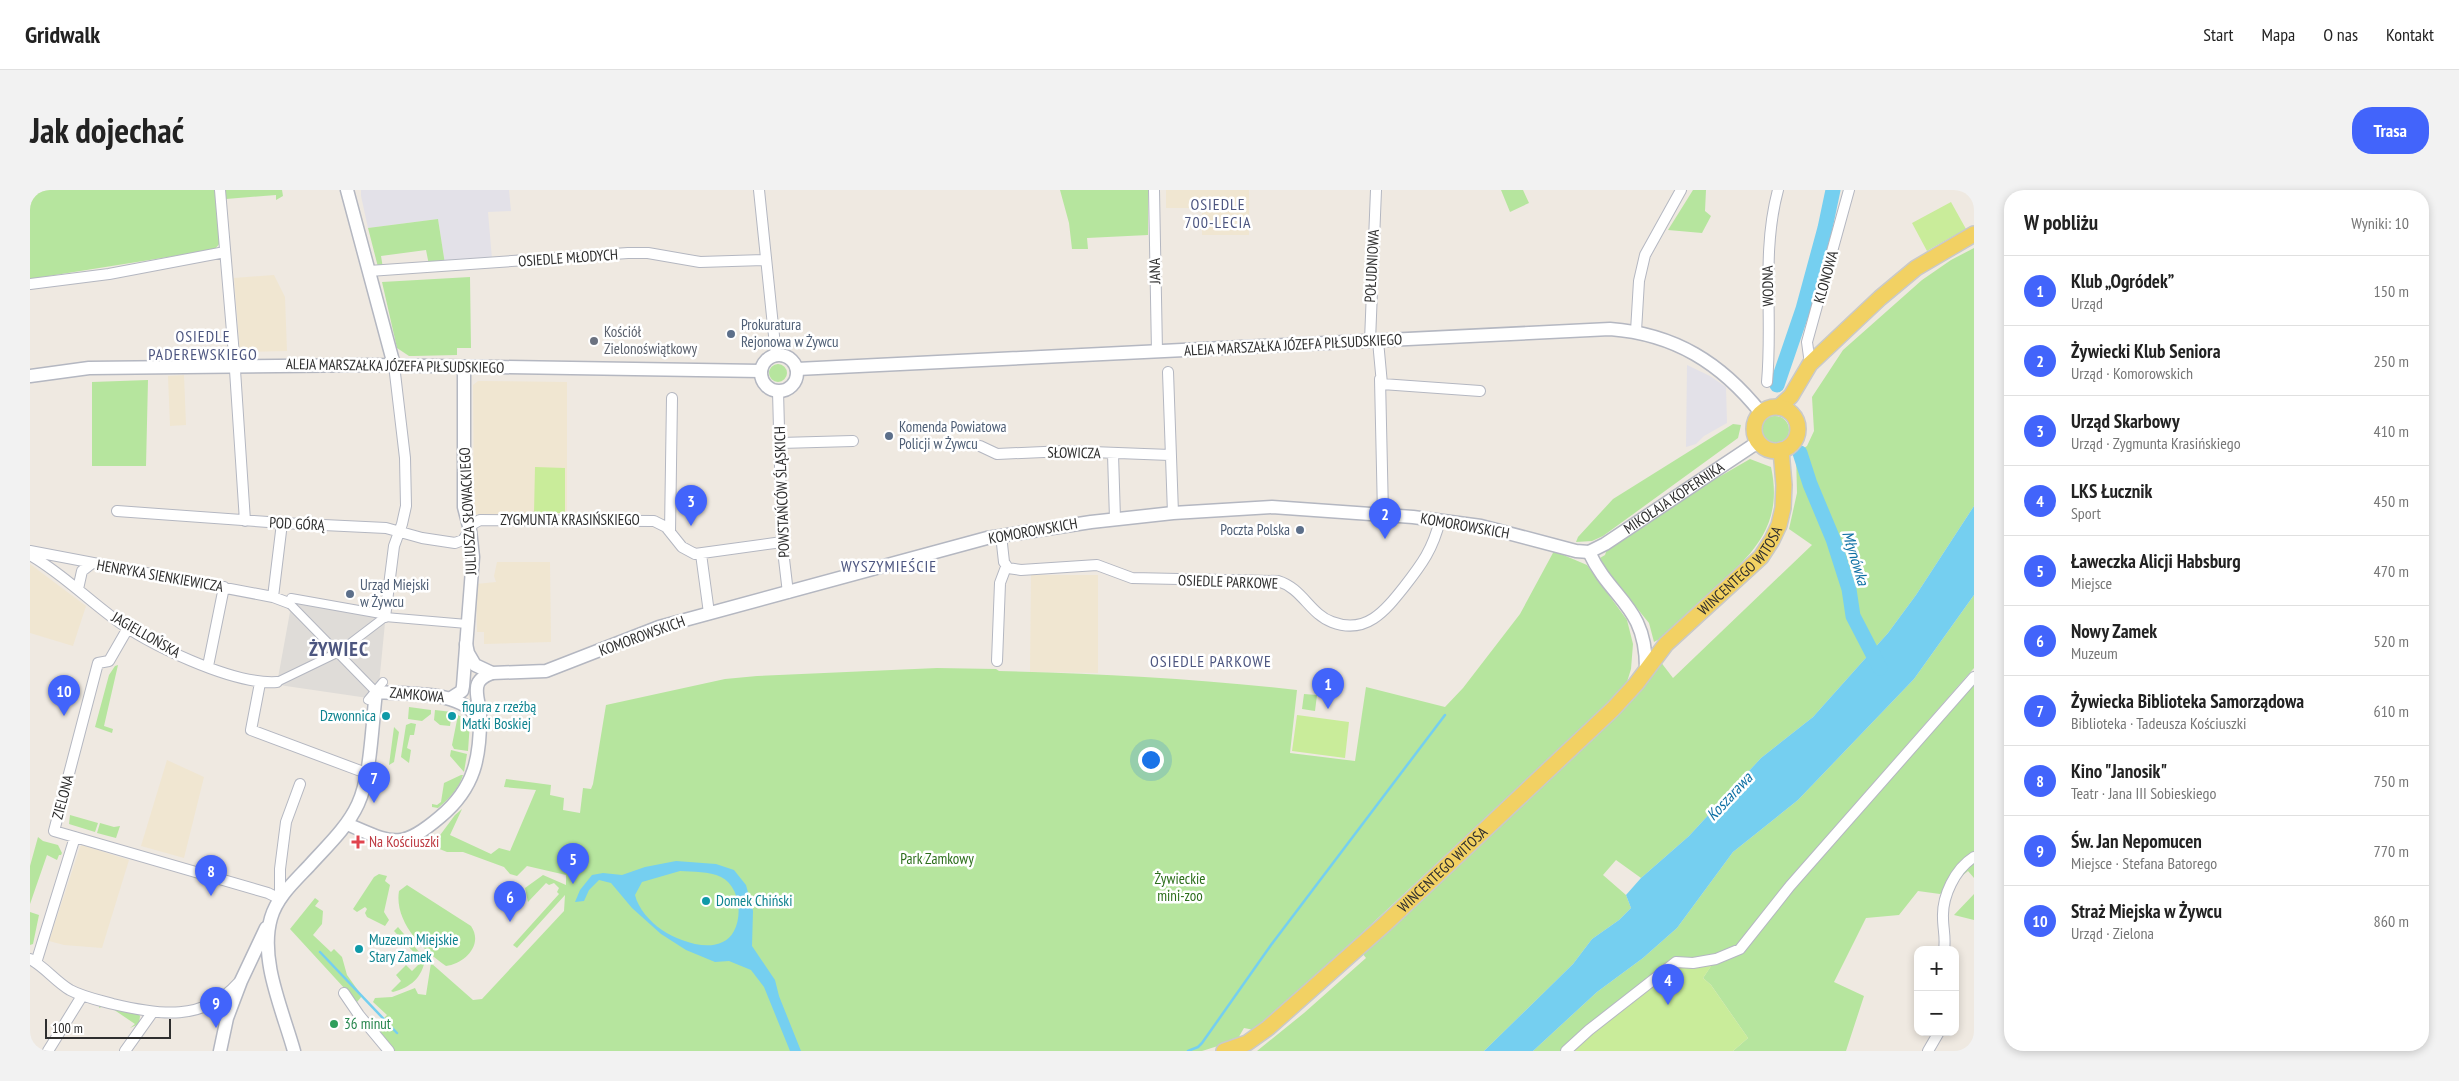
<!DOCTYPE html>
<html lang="pl">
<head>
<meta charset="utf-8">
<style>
	:root { --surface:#fff; --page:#f2f2f2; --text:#222; --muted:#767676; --line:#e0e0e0; --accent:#4264fb }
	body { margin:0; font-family:"PT Sans Narrow",sans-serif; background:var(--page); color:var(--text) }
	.controls { position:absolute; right:15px; bottom:15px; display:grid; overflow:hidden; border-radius:10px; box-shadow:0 2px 8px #0003 }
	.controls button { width:45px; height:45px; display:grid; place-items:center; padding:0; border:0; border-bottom:1px solid var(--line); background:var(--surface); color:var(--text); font:25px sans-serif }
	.scale { position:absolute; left:15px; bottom:12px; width:126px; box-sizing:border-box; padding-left:5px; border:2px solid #2e2e2e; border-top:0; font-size:14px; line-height:18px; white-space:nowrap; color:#2e2e2e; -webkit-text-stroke:4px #fff; paint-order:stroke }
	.you { position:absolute; left:1120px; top:569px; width:18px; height:18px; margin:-12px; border:4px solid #fff; border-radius:50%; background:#1a73e8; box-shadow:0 0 0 8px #1a73e833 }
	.badge { display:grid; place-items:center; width:32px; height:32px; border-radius:50%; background:var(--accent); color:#fff; font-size:16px; font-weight:700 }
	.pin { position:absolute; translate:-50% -41px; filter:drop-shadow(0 1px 2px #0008) }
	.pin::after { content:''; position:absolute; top:26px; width:18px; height:15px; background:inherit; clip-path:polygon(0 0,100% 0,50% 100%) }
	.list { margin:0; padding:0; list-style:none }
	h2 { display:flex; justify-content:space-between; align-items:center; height:65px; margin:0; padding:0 20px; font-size:21px }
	h2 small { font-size:16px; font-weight:400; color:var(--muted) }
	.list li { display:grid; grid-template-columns:32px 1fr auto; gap:15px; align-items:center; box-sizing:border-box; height:70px; padding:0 20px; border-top:1px solid var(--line) }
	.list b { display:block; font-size:19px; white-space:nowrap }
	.list p { margin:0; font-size:16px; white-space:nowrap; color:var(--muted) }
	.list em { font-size:16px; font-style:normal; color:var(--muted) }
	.map { position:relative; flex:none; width:1944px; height:861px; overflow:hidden; border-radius:20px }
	header { display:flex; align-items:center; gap:30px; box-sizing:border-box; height:70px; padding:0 25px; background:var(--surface); border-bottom:1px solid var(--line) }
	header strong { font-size:24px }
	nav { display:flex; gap:28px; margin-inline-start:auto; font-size:18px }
	.intro { display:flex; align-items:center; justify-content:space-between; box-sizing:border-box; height:120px; padding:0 30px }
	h1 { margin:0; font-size:35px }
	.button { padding:12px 22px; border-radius:20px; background:var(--accent); color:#fff; font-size:18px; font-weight:700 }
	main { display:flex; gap:30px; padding:0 30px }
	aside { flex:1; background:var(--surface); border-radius:20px; box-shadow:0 2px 8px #0003 }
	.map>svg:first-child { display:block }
	.industrial { fill:#e3e1e8 }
	.education { fill:#f0e6d1 }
	.green { fill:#b6e59e }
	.pitch { fill:#c9ec9a }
	.plaza { fill:#dfdcd8 }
	.water { fill:#75cff0; fill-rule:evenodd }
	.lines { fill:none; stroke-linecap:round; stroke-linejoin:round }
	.stream { stroke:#75cff0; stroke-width:2.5 }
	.river { stroke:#75cff0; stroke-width:15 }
	.pedestrian-casing { stroke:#b4b7c1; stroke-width:10 }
	.minor-casing { stroke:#b4b7c1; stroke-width:12 }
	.tertiary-casing { stroke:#b4b7c1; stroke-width:15 }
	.primary-casing { stroke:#c9c9c9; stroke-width:18 }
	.pedestrian { stroke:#fff; stroke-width:8 }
	.minor { stroke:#fff; stroke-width:10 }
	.tertiary { stroke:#fff; stroke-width:12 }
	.primary { stroke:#f2d163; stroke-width:15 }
	.service-dot { fill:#5c6f8a; stroke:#fff; stroke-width:2 }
	.worship-dot { fill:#6b7280; stroke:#fff; stroke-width:2 }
	.culture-dot { fill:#0f9aa8; stroke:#fff; stroke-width:2 }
	.health-dot { fill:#e0444e; stroke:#fff; stroke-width:2 }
	.leisure-dot { fill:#2e9e5b; stroke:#fff; stroke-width:2 }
	.labels { text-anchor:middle; stroke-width:5; stroke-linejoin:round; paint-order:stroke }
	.street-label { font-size:15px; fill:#2e2e2e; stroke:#fff }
	.service-label { font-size:15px; fill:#4e5e75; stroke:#fff; text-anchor:start }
	.worship-label { font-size:15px; fill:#5b616d; stroke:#fff; text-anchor:start }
	.culture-label { font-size:15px; fill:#0d838f; stroke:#fff; text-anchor:start }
	.health-label { font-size:15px; fill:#be3a42; stroke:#fff; text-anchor:start }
	.park-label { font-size:15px; fill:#2c6e1b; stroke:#fff }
	.leisure-label { font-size:15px; fill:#27864d; stroke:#fff; text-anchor:start }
	.neighbourhood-label { font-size:16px; letter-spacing:1px; fill:#4d5680; stroke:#fff }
	.water-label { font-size:16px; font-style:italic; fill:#0d6fa3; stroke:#fff }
	.district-label { font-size:20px; font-weight:bold; letter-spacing:1px; fill:#4d5680; stroke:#fff }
</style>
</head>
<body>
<header>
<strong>Gridwalk</strong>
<nav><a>Start</a><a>Mapa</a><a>O nas</a><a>Kontakt</a></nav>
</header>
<div class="intro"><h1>Jak dojechać</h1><a class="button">Trasa</a></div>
<main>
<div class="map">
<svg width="1944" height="861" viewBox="0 0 1944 861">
	<rect width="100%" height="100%" fill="#efe9e1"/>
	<path class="industrial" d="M331 0H479L481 21 458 22 462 69 415 74 408 29 338 38 331 6Z
		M1657 175 1680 186 1696 197 1697 233 1674 246 1666 254 1656 257Z"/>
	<path class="education" d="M1136 0H1219V45H1172V18H1136Z
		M244 85 255 107 257 161 210 162 204 88Z
		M154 185 156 235 140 236 138 186Z
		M448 191 537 192V326H448L444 323 443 195Z
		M467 372H520L521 452 454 454V442H447L446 394 466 392 464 386Z
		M0 374 56 416 43 456 0 443Z
		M1001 385H1068V483L1000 482Z
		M137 570 174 587 154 668 111 656Z
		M52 655 99 670 72 758 34 755 19 751 50 657Z"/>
	<path class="green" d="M0 0H185L190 53 185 59 176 61 0 89Z
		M195 0H252L253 6 246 10V5L196 9Z
		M1030 0H1118V45L1057 48 1058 59H1042L1039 33Z
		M1471 0H1493L1499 13 1480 22Z
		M1663 0H1676L1675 21 1681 26 1672 43 1638 40Z
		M408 29 415 74 399 75 396 60 351 66 353 78 348 77 338 38Z
		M1944 58V316L1886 405 1858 443 1783 527 1731 568 1659 646 1611 688 1586 670 1573 685 1596 705 1601 718 1589 730 1562 749 1543 774 1454 861H1227L1274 823 1336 768 1332 763 1630 471 1643 488 1782 355 1759 339 1767 303 1766 263 1777 256 1784 241 1782 207 1813 160 1892 90 1921 70Z
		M440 87 441 158H427V165L384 166H379L367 158 352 92Z
		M739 183a9 9 0 1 1 18 0a9 9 0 1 1-18 0Z
		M118 190 116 276H62V192Z
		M1731 240a14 14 0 1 1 28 0a14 14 0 1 1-28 0Z
		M1703 234 1711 235 1708 248 1573 346 1562 351 1546 352 1548 347 1583 309Z
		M1720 269 1741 277C1756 345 1711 373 1667 414 1654 425 1640 445 1624 452L1619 433 1571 374 1570 368 1575 365 1577 359 1674 293 1675 295Z
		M1524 361 1557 375 1597 430 1603 454 1601 479 1597 492 1585 507 1272 799 1224 840 1214 838 1207 850 1172 861H364L344 838 357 825 343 812 345 808 362 807 385 798 388 804 396 805 401 773 443 810 452 809 534 721 535 705 487 758 483 755 529 704 527 702 529 698 524 693 519 695 516 693 498 712 495 698 513 685 536 695V685L497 676 487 686 480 684 474 677 433 662H417L402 656 425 625 432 619 420 645 461 664 469 658 480 661 506 600 474 597 476 589 521 595 520 605 534 608 533 620 550 623 553 598 561 599 563 594 576 515 695 489 727 486 907 478 966 479 969 481C1069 483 1168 489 1267 500L1260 563 1325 571 1336 497 1415 517 1433 498 1490 424Z
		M1944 405V478L1755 694 1717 748 1944 494V688L1938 681 1910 704 1888 701 1869 725 1836 728 1804 792 1834 806 1816 861H1703L1718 848 1681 795 1673 788 1685 770 1536 861H1503L1567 802 1613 768 1647 738 1703 662 1768 610 1884 489Z
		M88 475 74 536 83 539 82 543 65 537 79 485 85 476Z
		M1274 504 1287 505 1285 521 1272 519Z
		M379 517 401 520V524L392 531 378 529Z
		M405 520 422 522 420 536 410 535 404 530Z
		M428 525 440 532 438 561 424 559 422 555Z
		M381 533 386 534 384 545H380L377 558 381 560 379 573 371 567 376 535Z
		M364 537 369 542 364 572 359 575Z
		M421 560 437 564 434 582 420 566Z
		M431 585H433C429 598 419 609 408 618L402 617V614L407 615 411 612 414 593Z
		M40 625 68 633 65 642 39 634Z
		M70 633 84 637 90 636 86 648 67 643Z
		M8 647 13 651 28 655 32 663 31 665H29L27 670 17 665 0 714V676Z
		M349 684 357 686 355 691 360 695 354 722 359 730 355 736 337 727 335 723 337 719 335 717 327 722 323 719 344 687Z
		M377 695 441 736C454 755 434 774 416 776 392 760 364 731 369 701Z
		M1944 704V730L1924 725Z
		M285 708 289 711 285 716 293 721 292 734 283 745 301 762 304 759 312 767 317 785 332 806 327 812 260 739Z
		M0 722 9 725 3 754 0 755Z
		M368 737 395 769C392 788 381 797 363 802L361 801 371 791 366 785 376 775 382 781 392 771 364 741Z
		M70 813 106 821 110 826 109 834 100 838 105 834 77 815 69 818Z"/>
	<path class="pitch" d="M1921 12 1936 39 1897 61 1882 33Z
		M505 277 535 278V323H504Z
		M1267 525 1319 532 1315 568 1262 561Z
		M1686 769 1673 788 1681 795 1718 848 1703 861H1536L1646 772Z"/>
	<path class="plaza" d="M263 407 351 423 355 433 349 494 338 508 249 495 248 488 260 422 258 416Z"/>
	<path class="water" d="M1944 316V405L1884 489 1768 610 1703 662 1647 738 1613 768 1567 802 1503 861H1454L1543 774 1562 749 1589 730 1601 718 1596 705 1611 688 1659 646 1731 568 1783 527 1858 443 1886 405Z
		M646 671 686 674 704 680 716 695 723 721 722 756 745 790 749 806 771 861H760L734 797 721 780 699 771 685 772 656 760 631 744 602 718 581 693 569 690 559 700 554 711 545 712 550 700 562 685 573 683 592 685 615 677ZM650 681C663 682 679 681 691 687 709 696 713 724 704 741 690 767 650 752 632 740 620 732 608 718 605 705L612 692Z"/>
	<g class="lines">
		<path class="stream" d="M290 762 367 843
			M1158 861 1168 857 1172 853 1241 755 1415 525"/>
		<path class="river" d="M1747 195 1773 119 1795 38 1803 0
			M1770 263 1780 294 1803 349 1819 399 1823 426 1850 478"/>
		<g class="pedestrian-casing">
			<path id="pedestrian" d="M261 408 351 424
				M259 413 346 502
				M247 492 309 462 355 427 437 434
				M338 510 353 492"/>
		</g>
		<g class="minor-casing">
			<path id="minor" d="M190 0 204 165 215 331
				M729 0 746 165
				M1124 0 1127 162
				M339 81 598 63H618L670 72 735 70
				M0 94 79 84 195 62
				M1606 141 1609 91 1615 65 1651 0
				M1340 151 1346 0
				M1348 151 1352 194 1450 201
				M1780 174 1777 152 1819 0
				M1138 182 1143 323
				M1350 189 1353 324
				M1737 192C1743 128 1731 63 1748 0
				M748 201 752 352 758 403
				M750 253 823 251
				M950 256 967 264 1036 261 1140 265
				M1083 264 1085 329
				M87 321 252 333 356 338 392 348 425 353 433 350 440 340
				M439 336 450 330 624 331 636 337 652 357 665 364 752 352
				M640 342 642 208
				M971 345 974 372 978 378 991 380 1067 375 1102 388 1248 391C1272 398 1280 424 1302 432 1336 445 1355 421 1374 397 1392 374 1403 359 1410 330
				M0 361 243 407 259 413
				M671 364 679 423
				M0 365C30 382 55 407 82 427 117 454 203 495 247 492
				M48 399 52 381 61 374
				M243 407 252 333
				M355 427 364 356 372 334 376 316 375 268 364 175
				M98 438 79 471 68 473 24 641 238 703 250 709
				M967 471 970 393 976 377
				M178 476 194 397
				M230 493 221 540 336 583
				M250 709V679L256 632 270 594
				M1914 760C1916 748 1913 739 1913 728 1912 706 1925 679 1944 667
				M0 769C15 777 25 791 40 800 53 807 68 810 83 814 129 825 173 832 208 793
				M6 773 45 647
				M314 803 329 825 359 861
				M18 861 52 806
				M95 861 122 823
				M1536 861 1559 840 1646 772 1663 773 1686 769 1710 759 1760 696 1944 487
				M1898 861 1909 842"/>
		</g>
		<g class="tertiary-casing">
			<g id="tertiary">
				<path d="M317 0 364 175"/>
				<circle cx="749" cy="183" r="18"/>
				<path d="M767 179 1580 139C1645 144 1691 173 1731 223"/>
				<path d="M0 186 59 178 342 175 731 181"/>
				<path d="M1559 362C1581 410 1616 415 1616 478"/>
				<path id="s1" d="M436 454 438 463 445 475 462 483 516 481 629 437 957 348 1061 332 1143 323 1242 317 1383 327 1451 336 1546 361 1559 362 1575 354 1728 252"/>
				<path d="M421 508 432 501 433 496 443 367 440 340 434 317V177"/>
				<path d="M317 634C362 653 370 661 410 627 445 598 451 567 450 521 449 514 446 506 447 498 447 490 454 486 462 483"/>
				<path d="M190 861 197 828 211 791 236 738"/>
				<path d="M264 861C253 821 229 770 241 728 247 707 264 692 279 676 296 657 317 638 328 614 341 586 342 534 346 502 378 505 432 499 449 530"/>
			</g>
		</g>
		<g class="primary-casing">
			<g id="primary">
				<path d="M1749 217 1761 206 1780 174 1850 108 1886 78 1944 44"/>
				<circle cx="1746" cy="239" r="22"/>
				<path id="s2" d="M1194 861 1217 853 1238 838 1355 734 1583 519 1606 494 1636 454 1731 367 1742 350 1749 335 1753 318 1754 295 1751 260"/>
			</g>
		</g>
		<use href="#pedestrian" class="pedestrian"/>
		<use href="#minor" class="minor"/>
		<use href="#tertiary" class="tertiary"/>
		<use href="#primary" class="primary"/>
	</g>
	<g class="service-dot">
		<circle cx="701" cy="144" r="5"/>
		<circle cx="859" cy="246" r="5"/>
		<circle cx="1270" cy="340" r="5"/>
		<circle cx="320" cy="404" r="5"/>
	</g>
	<circle class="worship-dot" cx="564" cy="151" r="5"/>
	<g class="culture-dot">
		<circle cx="356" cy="526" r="5"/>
		<circle cx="422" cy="526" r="5"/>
		<circle cx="676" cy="711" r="5"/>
		<circle cx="329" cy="759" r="5"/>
	</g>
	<path class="health-dot" d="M325.5 644.5h5v5h5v5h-5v5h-5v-5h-5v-5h5z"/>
	<circle class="leisure-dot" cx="304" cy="834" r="5"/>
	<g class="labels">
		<g class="street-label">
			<text transform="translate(538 68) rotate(-4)" y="5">OSIEDLE MŁODYCH</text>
			<text transform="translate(1342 76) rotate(-87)" y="5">POŁUDNIOWA</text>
			<text transform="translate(1125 81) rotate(-91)" y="5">JANA</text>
			<text transform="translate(1796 87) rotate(-74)" y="5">KLONOWA</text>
			<text transform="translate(1738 96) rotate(-91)" y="5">WODNA</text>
			<text transform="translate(1263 155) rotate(-3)" y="5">ALEJA MARSZAŁKA JÓZEFA PIŁSUDSKIEGO</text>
			<text transform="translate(365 176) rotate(1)" y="5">ALEJA MARSZAŁKA JÓZEFA PIŁSUDSKIEGO</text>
			<text transform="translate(1044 263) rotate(1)" y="5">SŁOWICZA</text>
			<text transform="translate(752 302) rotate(-92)" y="5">POWSTAŃCÓW ŚLĄSKICH</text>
			<text dy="5" stroke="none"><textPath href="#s1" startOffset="1266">MIKOŁAJA KOPERNIKA</textPath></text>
			<text transform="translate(438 321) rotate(-93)" y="5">JULIUSZA SŁOWACKIEGO</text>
			<text x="540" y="335">ZYGMUNTA KRASIŃSKIEGO</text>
			<text transform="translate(267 334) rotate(3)" y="5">POD GÓRĄ</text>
			<text transform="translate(1435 336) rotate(10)" y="5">KOMOROWSKICH</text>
			<text transform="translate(1003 341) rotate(-10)" y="5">KOMOROWSKICH</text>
			<text dy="5" stroke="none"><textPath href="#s2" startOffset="709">WINCENTEGO WITOSA</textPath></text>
			<text transform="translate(130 386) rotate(10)" y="5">HENRYKA SIENKIEWICZA</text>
			<text transform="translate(1198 392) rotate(2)" y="5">OSIEDLE PARKOWE</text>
			<text transform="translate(116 445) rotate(30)" y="5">JAGIELLOŃSKA</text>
			<text transform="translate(612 446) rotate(-20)" y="5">KOMOROWSKICH</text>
			<text transform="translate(387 505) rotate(5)" y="5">ZAMKOWA</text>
			<text transform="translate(33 607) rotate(-75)" y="5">ZIELONA</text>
			<text dy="5" stroke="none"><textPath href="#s2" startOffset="286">WINCENTEGO WITOSA</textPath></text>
		</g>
		<g class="service-label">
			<text x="711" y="140">Prokuratura<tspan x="711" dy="17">Rejonowa w Żywcu</tspan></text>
			<text x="869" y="242">Komenda Powiatowa<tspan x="869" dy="17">Policji w Żywcu</tspan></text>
			<text x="1260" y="345" text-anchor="end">Poczta Polska</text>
			<text x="330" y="400">Urząd Miejski<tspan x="330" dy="17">w Żywcu</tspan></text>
		</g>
		<g class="worship-label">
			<text x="574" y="147">Kościół<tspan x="574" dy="17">Zielonoświątkowy</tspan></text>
		</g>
		<g class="culture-label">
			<text x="432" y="522">figura z rzeźbą<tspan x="432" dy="17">Matki Boskiej</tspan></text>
			<text x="346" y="531" text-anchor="end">Dzwonnica</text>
			<text x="686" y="716">Domek Chiński</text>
			<text x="339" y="755">Muzeum Miejskie<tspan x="339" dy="17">Stary Zamek</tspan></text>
		</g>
		<g class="health-label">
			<text x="339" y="657">Na Kościuszki</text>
		</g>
		<g class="park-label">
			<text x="907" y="674">Park Zamkowy</text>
			<text x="1150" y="694">Żywieckie<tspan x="1150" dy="17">mini-zoo</tspan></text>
		</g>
		<g class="leisure-label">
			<text x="314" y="839">36 minut</text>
		</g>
		<g class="neighbourhood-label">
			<text x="1188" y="20">OSIEDLE<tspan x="1188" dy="18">700-LECIA</tspan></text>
			<text x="173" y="152">OSIEDLE<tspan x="173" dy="18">PADEREWSKIEGO</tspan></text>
			<text x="859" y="382">WYSZYMIEŚCIE</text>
			<text x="1181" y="477">OSIEDLE PARKOWE</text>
		</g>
		<g class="water-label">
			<text transform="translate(1826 368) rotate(73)" y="6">Młynówka</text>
			<text transform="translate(1699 606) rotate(-47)" y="6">Koszarawa</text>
		</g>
		<g class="district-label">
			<text x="309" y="466">ŻYWIEC</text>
		</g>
	</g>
</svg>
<div class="controls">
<button>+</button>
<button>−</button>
</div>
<div class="scale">100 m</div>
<div class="you"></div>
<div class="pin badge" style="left:1298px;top:519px">1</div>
<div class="pin badge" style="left:1355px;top:349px">2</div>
<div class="pin badge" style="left:661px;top:336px">3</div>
<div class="pin badge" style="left:1638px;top:815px">4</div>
<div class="pin badge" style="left:543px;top:694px">5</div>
<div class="pin badge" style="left:480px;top:732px">6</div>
<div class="pin badge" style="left:344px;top:613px">7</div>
<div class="pin badge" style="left:181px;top:706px">8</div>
<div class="pin badge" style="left:186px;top:838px">9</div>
<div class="pin badge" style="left:34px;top:526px">10</div>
</div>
<aside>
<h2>W pobliżu<small>Wyniki: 10</small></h2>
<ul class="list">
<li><span class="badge">1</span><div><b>Klub „Ogródek”</b><p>Urząd</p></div><em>150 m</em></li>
<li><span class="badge">2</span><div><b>Żywiecki Klub Seniora</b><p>Urząd · Komorowskich</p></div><em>250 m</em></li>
<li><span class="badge">3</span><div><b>Urząd Skarbowy</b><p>Urząd · Zygmunta Krasińskiego</p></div><em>410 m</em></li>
<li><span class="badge">4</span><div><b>LKS Łucznik</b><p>Sport</p></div><em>450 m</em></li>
<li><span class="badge">5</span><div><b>Ławeczka Alicji Habsburg</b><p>Miejsce</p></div><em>470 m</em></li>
<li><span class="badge">6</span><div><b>Nowy Zamek</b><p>Muzeum</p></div><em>520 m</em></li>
<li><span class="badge">7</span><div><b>Żywiecka Biblioteka Samorządowa</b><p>Biblioteka · Tadeusza Kościuszki</p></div><em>610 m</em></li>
<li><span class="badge">8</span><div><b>Kino &quot;Janosik&quot;</b><p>Teatr · Jana III Sobieskiego</p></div><em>750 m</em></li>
<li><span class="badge">9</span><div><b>Św. Jan Nepomucen</b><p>Miejsce · Stefana Batorego</p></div><em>770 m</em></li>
<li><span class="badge">10</span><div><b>Straż Miejska w Żywcu</b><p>Urząd · Zielona</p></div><em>860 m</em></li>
</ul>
</aside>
</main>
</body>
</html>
